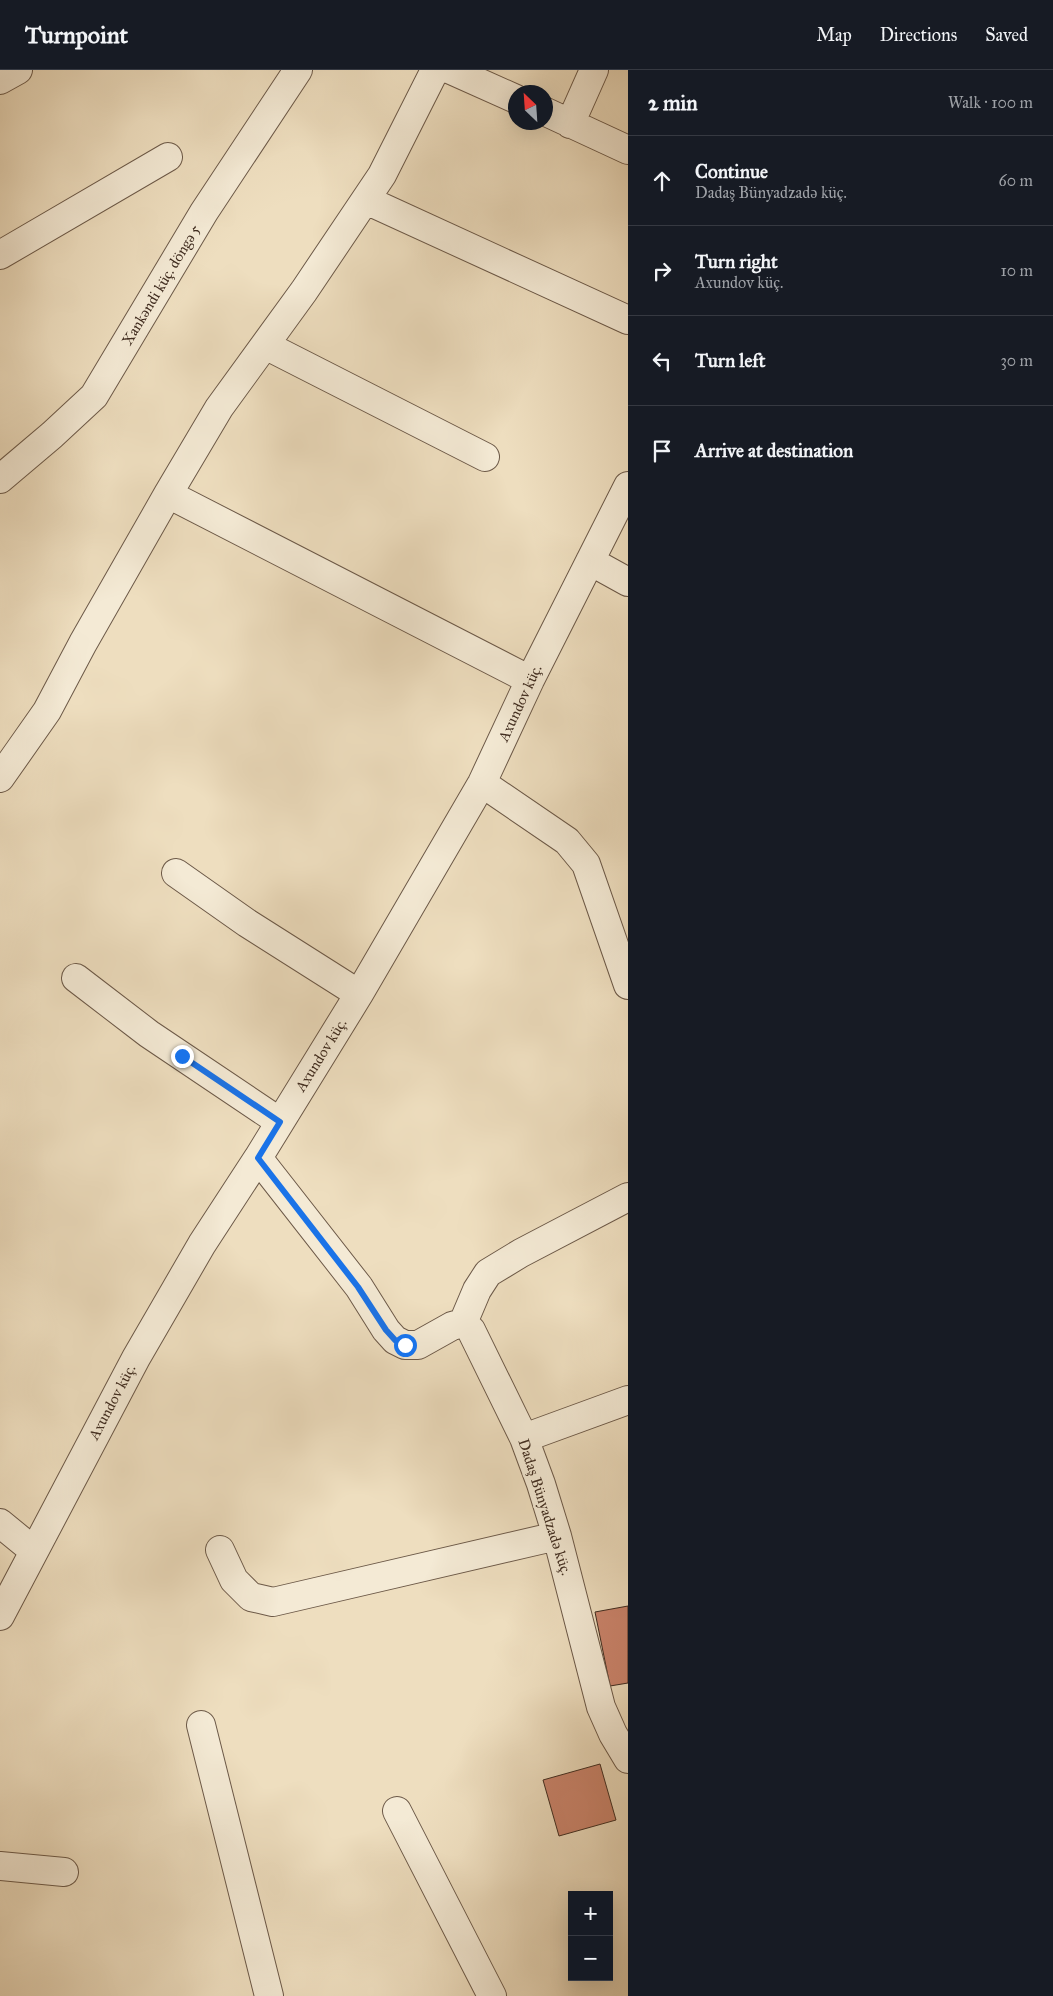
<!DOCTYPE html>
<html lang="en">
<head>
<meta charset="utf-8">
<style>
	:root { --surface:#171b24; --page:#20242c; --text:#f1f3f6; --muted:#9ea1a6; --line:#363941 }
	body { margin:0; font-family:"IM FELL Great Primer",serif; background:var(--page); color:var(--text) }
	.controls { position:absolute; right:15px; bottom:15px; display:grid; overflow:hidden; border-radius:0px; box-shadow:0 5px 20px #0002 }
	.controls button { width:45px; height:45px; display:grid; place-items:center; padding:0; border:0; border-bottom:1px solid var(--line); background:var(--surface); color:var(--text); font:25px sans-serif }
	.compass { position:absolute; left:508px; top:15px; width:45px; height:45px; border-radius:50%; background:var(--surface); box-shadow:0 5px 20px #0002; rotate:335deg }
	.stop { position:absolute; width:15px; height:15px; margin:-11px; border:4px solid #1a73e8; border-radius:50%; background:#fff }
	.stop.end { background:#1a73e8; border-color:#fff; box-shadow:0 1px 5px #0008 }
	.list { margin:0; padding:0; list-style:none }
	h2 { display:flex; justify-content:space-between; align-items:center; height:65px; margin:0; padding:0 20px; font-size:21px }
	h2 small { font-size:16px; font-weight:400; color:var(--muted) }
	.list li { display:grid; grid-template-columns:32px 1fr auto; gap:15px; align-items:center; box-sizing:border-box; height:90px; padding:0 20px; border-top:1px solid var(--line) }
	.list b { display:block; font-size:19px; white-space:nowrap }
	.list p { margin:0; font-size:16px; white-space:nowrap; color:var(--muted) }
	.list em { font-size:16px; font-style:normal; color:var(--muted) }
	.icon { flex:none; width:28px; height:28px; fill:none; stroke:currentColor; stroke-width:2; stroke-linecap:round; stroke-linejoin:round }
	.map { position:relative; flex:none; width:628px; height:1926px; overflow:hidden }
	header { display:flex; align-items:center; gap:30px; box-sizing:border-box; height:70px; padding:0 25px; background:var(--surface); border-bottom:1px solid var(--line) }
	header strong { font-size:24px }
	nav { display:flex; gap:28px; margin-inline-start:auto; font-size:18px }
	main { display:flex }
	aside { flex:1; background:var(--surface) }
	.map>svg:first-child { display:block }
	.building { fill:#cb856d; stroke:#402d21 }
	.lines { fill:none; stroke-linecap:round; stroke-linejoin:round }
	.minor-casing { stroke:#6c5948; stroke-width:30 }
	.minor { stroke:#f4ead5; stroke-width:28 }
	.route { stroke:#1a73e8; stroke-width:6 }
	.labels { text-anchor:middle; stroke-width:5; stroke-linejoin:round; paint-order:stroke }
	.street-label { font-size:15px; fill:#402d21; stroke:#f4ead5 }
</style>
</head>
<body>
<header>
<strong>Turnpoint</strong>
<nav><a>Map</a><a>Directions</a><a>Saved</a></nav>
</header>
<main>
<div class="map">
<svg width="628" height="1926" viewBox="0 0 628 1926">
	<rect width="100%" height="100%" fill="#eedebf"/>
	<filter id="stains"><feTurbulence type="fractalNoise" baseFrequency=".004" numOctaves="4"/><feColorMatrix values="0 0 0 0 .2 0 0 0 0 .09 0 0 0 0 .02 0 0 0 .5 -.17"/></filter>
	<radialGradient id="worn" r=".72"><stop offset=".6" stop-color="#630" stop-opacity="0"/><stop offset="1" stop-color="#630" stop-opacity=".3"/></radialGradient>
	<path class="building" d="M628 1536V1613L610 1616 595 1542Z
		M600 1694 616 1750 559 1766 543 1710Z"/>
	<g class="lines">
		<g class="minor-casing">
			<path id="minor" d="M451 0 516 29
				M0 10 18 0
				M546 42 628 80
				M570 54 594 0
				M366 130 628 250
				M0 185 168 87
				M265 275 485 387
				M0 409 52 365 94 326 204 142 298 0
				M168 424 530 610
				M590 491 628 512
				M0 708 47 641 83 573 168 424 219 338 304 221 382 105 435 0
				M482 713 567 771 586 794 628 915
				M176 803 247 853 359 924
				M76 908 149 964 280 1052
				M258 1088 359 1217 386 1260 395 1270 405 1275H418L452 1256 463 1253 471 1260 524 1368 541 1414 557 1466 601 1637 613 1664 628 1689
				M463 1253 477 1220 488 1203 521 1183 628 1127
				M524 1368 628 1330
				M0 1453 34 1481
				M220 1480 234 1510 251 1527 273 1532 557 1466
				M0 1546 136 1288 202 1174 258 1088 359 924 482 713 530 610 628 416
				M201 1655 269 1926
				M397 1741 492 1926
				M0 1796 64 1802"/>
		</g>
		<use href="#minor" class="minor"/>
	</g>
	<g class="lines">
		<path class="route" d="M182 986 280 1052 258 1088 358 1217 386 1260 395 1270 405 1275"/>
	</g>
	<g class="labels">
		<g class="street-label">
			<text transform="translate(161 215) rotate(-59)" y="5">Xankəndi küç. döngə 5</text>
			<text transform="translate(520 633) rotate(-65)" y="5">Axundov küç.</text>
			<text transform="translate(321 985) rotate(-58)" y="5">Axundov küç.</text>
			<text transform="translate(112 1332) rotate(-62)" y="5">Axundov küç.</text>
			<text transform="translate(545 1437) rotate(72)" y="5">Dadaş Bünyadzadə küç.</text>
		</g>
	</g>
	<rect width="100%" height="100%" filter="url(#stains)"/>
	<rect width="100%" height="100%" fill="url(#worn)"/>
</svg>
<div class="controls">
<button>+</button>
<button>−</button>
</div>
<svg class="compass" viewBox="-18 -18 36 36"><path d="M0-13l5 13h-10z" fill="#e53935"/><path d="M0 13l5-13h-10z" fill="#9ea1a6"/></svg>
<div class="stop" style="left:405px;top:1275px"></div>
<div class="stop end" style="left:182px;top:986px"></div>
</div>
<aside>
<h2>2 min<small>Walk · 100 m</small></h2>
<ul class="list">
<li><svg class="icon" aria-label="ahead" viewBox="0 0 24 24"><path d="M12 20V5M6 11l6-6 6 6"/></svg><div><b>Continue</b><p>Dadaş Bünyadzadə küç.</p></div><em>60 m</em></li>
<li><svg class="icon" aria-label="right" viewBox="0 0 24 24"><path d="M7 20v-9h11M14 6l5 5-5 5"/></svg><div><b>Turn right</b><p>Axundov küç.</p></div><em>10 m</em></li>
<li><svg class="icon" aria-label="left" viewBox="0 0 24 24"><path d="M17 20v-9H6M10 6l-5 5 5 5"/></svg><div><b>Turn left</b></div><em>30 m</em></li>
<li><svg class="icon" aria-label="arrive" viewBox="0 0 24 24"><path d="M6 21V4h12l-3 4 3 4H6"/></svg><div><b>Arrive at destination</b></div></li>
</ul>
</aside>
</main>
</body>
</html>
